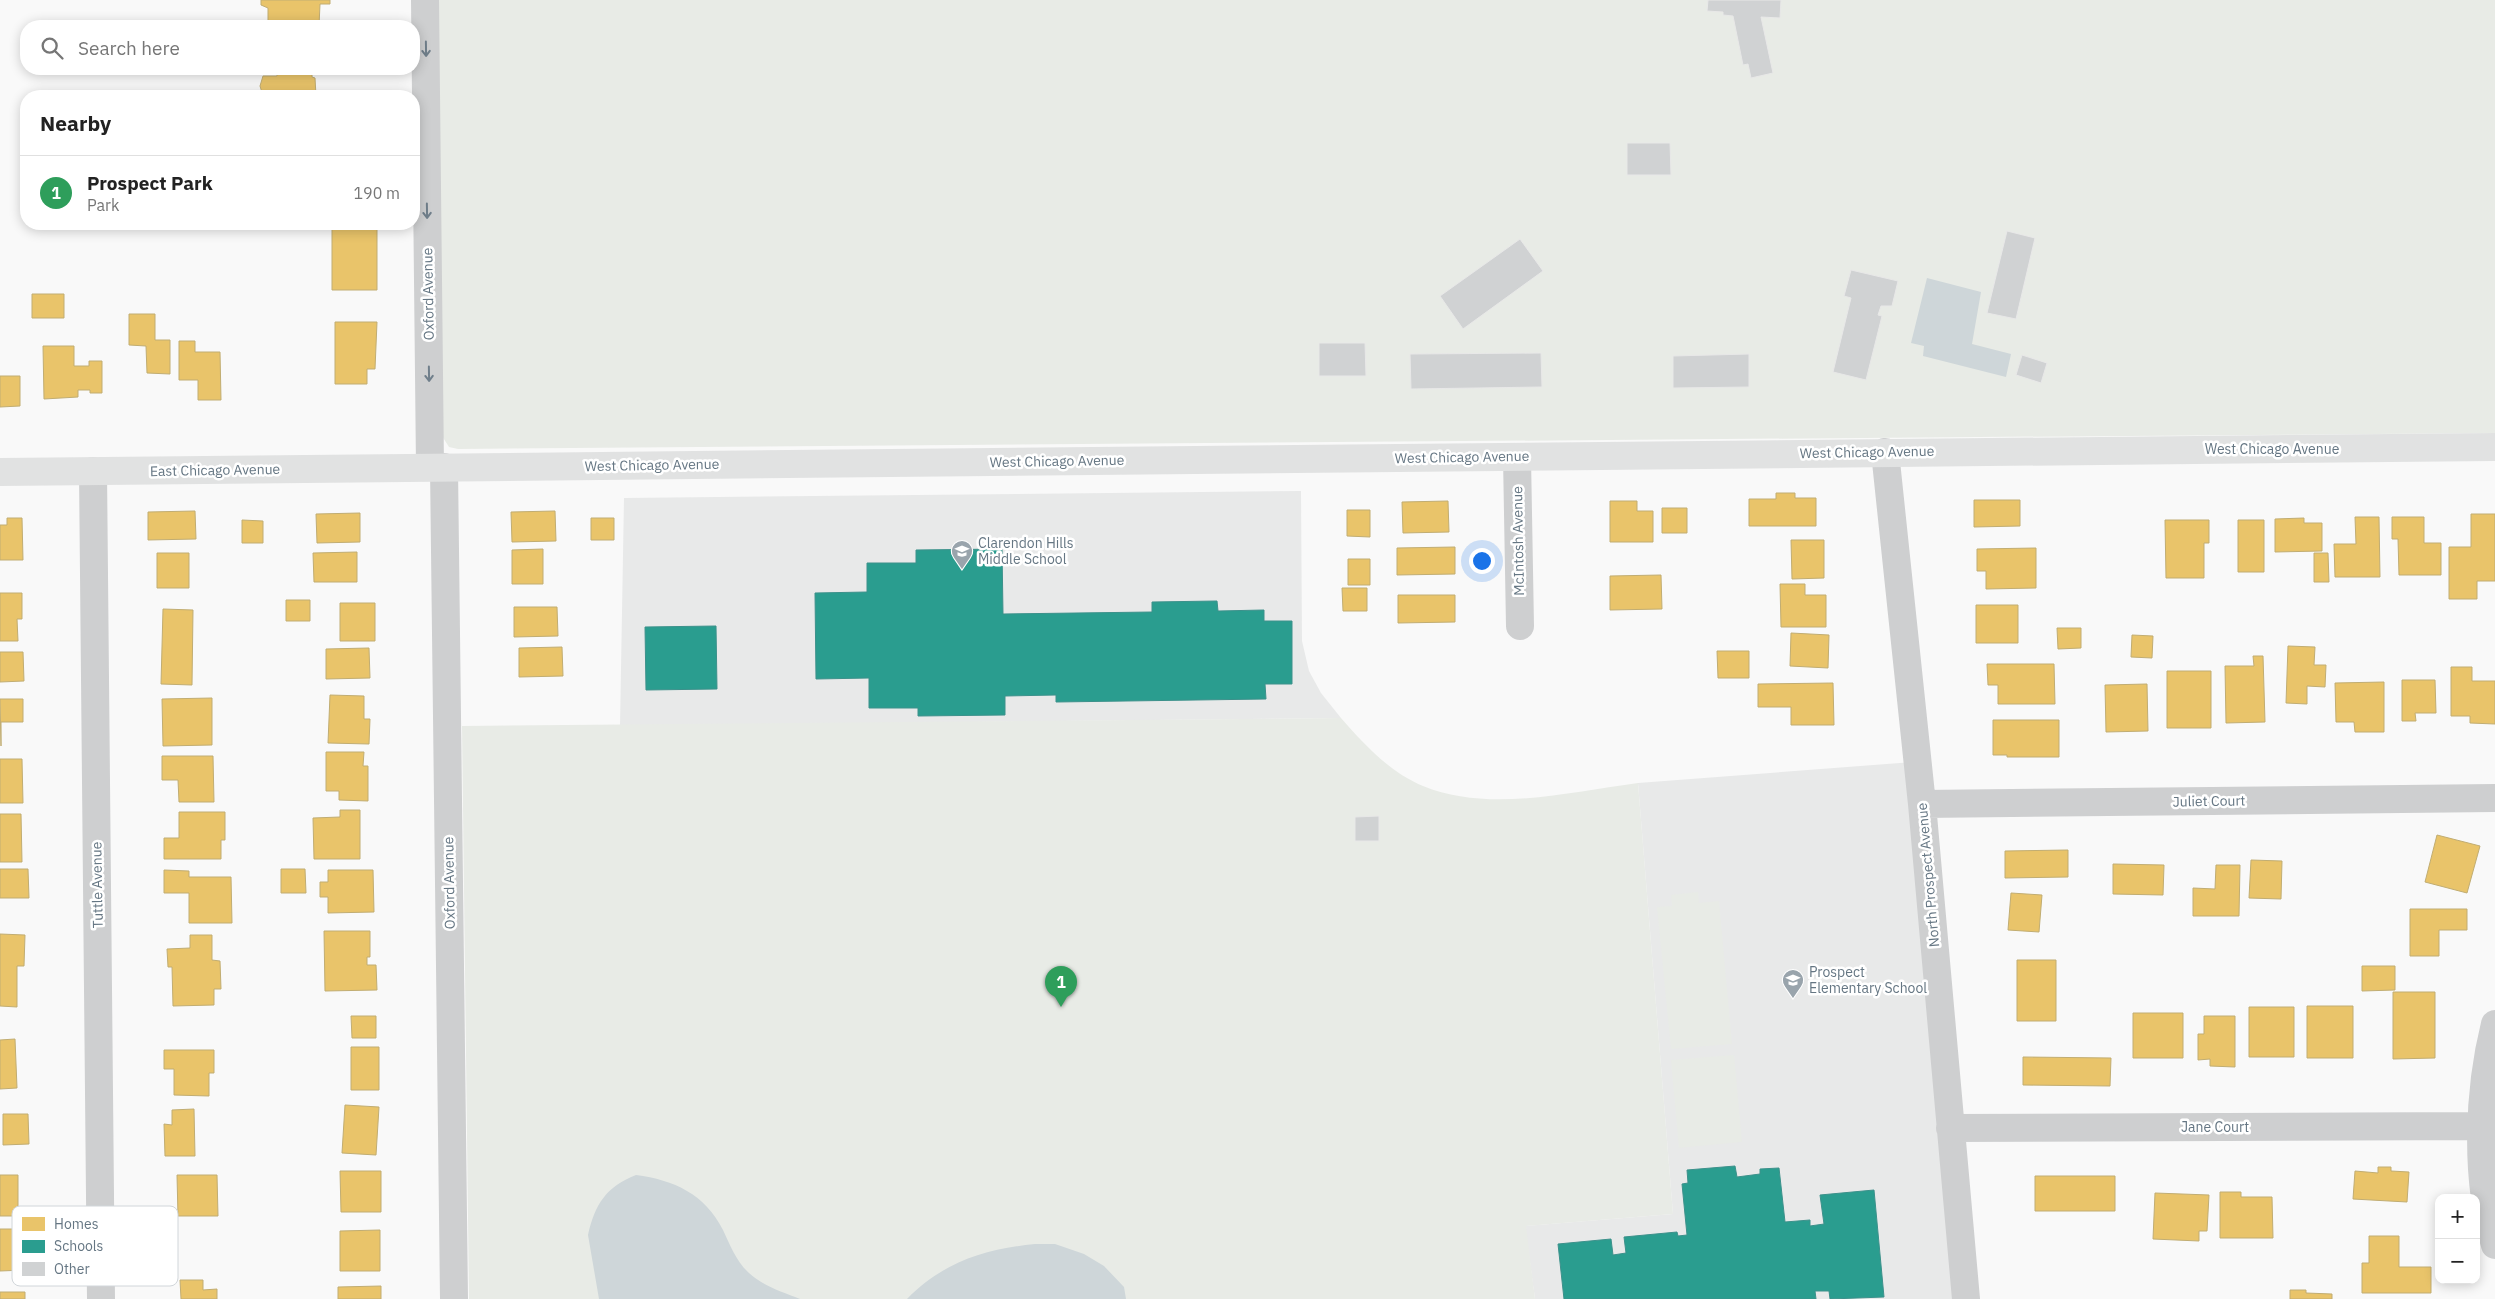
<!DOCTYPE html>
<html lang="en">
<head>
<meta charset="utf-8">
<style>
	:root { --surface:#fff; --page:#f6f6f6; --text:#222; --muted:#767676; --line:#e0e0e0; --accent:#585c60 }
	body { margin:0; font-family:"IBM Plex Sans",sans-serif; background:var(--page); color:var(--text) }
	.controls { position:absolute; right:15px; bottom:15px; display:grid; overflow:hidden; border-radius:10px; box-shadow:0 2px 12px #0003 }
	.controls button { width:45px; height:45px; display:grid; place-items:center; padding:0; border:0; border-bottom:1px solid var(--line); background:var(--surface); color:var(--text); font:25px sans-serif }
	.you { position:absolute; left:1481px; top:560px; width:18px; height:18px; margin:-12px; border:4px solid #fff; border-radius:50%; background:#1a73e8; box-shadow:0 0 0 8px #1a73e833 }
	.badge { display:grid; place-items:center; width:32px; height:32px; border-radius:50%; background:var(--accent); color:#fff; font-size:16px; font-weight:700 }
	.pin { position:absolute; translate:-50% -41px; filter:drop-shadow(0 1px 2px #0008) }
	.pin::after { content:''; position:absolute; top:26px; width:18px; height:15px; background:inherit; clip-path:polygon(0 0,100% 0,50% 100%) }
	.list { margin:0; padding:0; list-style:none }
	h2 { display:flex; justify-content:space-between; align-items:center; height:65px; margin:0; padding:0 20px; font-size:21px }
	h2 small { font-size:16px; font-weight:400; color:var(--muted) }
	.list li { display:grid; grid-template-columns:32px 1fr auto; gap:15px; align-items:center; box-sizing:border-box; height:75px; padding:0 20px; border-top:1px solid var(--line) }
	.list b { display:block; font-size:19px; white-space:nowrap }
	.list p { margin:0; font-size:16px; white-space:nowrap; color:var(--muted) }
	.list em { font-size:16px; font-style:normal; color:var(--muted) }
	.icon { flex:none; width:28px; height:28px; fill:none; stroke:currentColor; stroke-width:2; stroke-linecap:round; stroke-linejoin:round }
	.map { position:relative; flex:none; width:2495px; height:1299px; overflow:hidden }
	.search { position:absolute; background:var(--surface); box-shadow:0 2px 12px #0003; left:20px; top:20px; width:400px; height:55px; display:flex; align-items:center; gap:12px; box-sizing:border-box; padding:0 18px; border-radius:20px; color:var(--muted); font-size:19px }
	.panel { position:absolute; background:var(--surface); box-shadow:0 2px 12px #0003; left:20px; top:90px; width:400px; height:140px; border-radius:20px }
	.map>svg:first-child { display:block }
	.built { fill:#e8e9e9 }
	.green { fill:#e8ebe6 }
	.water { fill:#ced6d9 }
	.homes { fill:#e9c46a; stroke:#c1ad72 }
	.schools { fill:#2a9d8f; stroke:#3c918b }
	.building { fill:#d0d2d3; stroke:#e8e8e8 }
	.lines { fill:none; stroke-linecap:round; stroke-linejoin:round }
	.minor { stroke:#cecfd0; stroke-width:28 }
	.major { stroke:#e1e2e2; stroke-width:28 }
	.oneway { stroke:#707f8b }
	.labels { text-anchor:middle; stroke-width:5; stroke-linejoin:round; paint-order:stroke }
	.street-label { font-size:14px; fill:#657683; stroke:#fff }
	.poi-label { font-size:14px; fill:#657683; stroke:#fff; text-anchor:start }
	.key { fill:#fff; stroke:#d1d6da; stroke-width:1 }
	.key-label { font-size:14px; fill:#657683 }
</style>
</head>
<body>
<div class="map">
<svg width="2495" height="1299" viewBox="0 0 2495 1299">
	<rect width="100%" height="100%" fill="#f9f9f9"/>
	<path class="built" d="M1301 491 1302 641 1309 671 1321 693 1341 718 620 726 624 498Z
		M1913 762 1954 1299H1535L1525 1226 1673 1214 1638 783Z"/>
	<path class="green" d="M436 0H2495V433L458 449 449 447 442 436Z
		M1341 718C1364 744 1389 772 1423 786 1489 813 1569 792 1638 783L1673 1214 1526 1226 1535 1299H469L462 726Z
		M1698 892 1699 903 1719 901 1732 1044 1671 1049 1657 907 1672 906 1671 895Z
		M1734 1055 1742 1142 1679 1148 1671 1060Z"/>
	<path class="water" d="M1927 278 1981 292 1972 344 2011 354 2006 377 1923 356 1924 346 1911 343Z
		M636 1175C674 1180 705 1194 723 1230 730 1245 736 1261 749 1273 763 1286 782 1292 800 1299H599L588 1235C595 1204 606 1187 636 1175Z
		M1035 1244H1055L1084 1254 1104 1266 1124 1287 1126 1299H907C943 1262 985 1249 1035 1244Z"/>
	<path class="homes" d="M261 0H330V4H320L319 26H275V23H268V8L261 5Z
		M277 69H312V77L315 78 316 96H263L260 86 263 76H277Z
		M377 228V290H332V229Z
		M32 294H64V318H32Z
		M129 314H155V340H170V374L147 373 146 346 129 345Z
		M335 322H377L375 369H367V384H335Z
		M179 341H195V352H220L221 400H198V380H179Z
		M43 346H74V366H89V361H102V393H90V390H78V397L44 399Z
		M0 376H20V406L0 407Z
		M1776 493H1795V498H1816V526H1749V499H1776Z
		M1974 500H2020V526L1974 527Z
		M1448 501 1449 532 1403 533 1402 502Z
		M1610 501H1637V511H1653V542H1610Z
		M1662 508H1687V533H1662Z
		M1347 510H1370V537L1347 536Z
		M195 511 196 539 148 540V512Z
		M555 511 556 541 512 542 511 512Z
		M360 513V542L317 543 316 514Z
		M2471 514H2495V581H2477V599H2449V547H2471Z
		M2355 517H2379L2380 577H2335L2334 544H2356Z
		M2392 517H2424V543H2441V575H2399L2398 539H2392Z
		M7 518H22L23 560H0V525H7Z
		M591 518H614V540H591Z
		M2304 518V523H2322V551L2275 552V519Z
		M242 520 263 521V543H242Z
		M2165 520H2209V543H2204V578H2166Z
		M2238 520H2264V572H2238Z
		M1791 540H1824V578L1792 579Z
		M1455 547V574L1397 575V548Z
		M2036 548V588L1986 589V571H1977V549Z
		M543 549V584H512V550Z
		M357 552V582H314L313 553Z
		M157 553H189V588H157Z
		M2314 553H2328L2329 582H2314Z
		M1348 559H1370V585H1348Z
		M1661 575 1662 609 1610 610V576Z
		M1780 584H1805V595H1826V627H1781Z
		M1342 588H1367V611H1343Z
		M0 593H22V619H17L18 641H0Z
		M1398 595H1455V622L1398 623Z
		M286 600H310V621H286Z
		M340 603H375V641H340Z
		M1976 605H2018V643H1976Z
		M514 607H557L558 636 514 637Z
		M163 609 193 610 192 685 161 684Z
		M2057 628H2081V648L2058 649Z
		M1791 633 1829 635 1828 668 1790 666Z
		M2132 635 2153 636 2152 658 2131 657Z
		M2288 646 2315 647 2314 665H2326L2325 687 2307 686V704L2286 703Z
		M562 647 563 676 519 677V648Z
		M369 648 370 678 326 679V649Z
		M1717 651H1749V678H1718Z
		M0 652H23L24 681 0 682Z
		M2253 656H2263L2265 722 2226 723 2225 666H2254Z
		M1987 664H2054L2055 704H1998V685H1988Z
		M2451 667H2472V681H2495V724L2470 723V716H2451Z
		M2167 671H2211V728H2167Z
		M2402 680H2435L2436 713H2415L2416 721H2402Z
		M2384 682V732H2355L2354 722H2336L2335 683Z
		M1833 683 1834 725H1791V707H1758V684Z
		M2147 684 2148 731 2106 732 2105 685Z
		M330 695 364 696V719H370L369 744 328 743Z
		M212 698V745L163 746 162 699Z
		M0 699H23V722H1V746Z
		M1993 720H2059V757H2007V755H1993Z
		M326 752H364L363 766H368V801L339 800V791H326Z
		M162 756H213L214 802H179L178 780H162Z
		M0 759H22L23 803H0Z
		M340 810H360V859H314L313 818 340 817Z
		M179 812H225V840H221V859H164V838H179Z
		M0 814H21L22 862H0Z
		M2437 835 2480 846 2467 893 2425 882Z
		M2068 850V877L2005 878V851Z
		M2251 860 2282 861 2281 899 2249 898Z
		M2113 864 2164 865 2163 895 2113 894Z
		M2216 865H2240L2239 916H2193V888L2215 889Z
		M0 869H28L29 898H0Z
		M281 869H305L306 893H281Z
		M164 870 189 871V877H231L232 923H189V893H164Z
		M328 870H373L374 912 328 913V897H320V882H328Z
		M2011 893 2042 895 2039 932 2008 930Z
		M2410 909H2467V930H2439V956H2410Z
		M324 931H370V957H367V965H376L377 990 325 991Z
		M0 934 25 935 24 966H17V1007L0 1006Z
		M190 935H212V960L220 961 221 989H214V1005L173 1006 172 967H168L167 949 190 948Z
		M2017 960H2056V1021H2017Z
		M2362 966H2395V990L2362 991Z
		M2393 992H2435V1058L2393 1059Z
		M2307 1006H2353V1058H2307Z
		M2249 1007H2294V1057H2249Z
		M2133 1013H2183V1058H2133Z
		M351 1016H376V1038H352Z
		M2204 1016H2235V1067L2210 1066V1059L2198 1060V1034H2204Z
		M15 1039 17 1088 0 1089V1040Z
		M351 1047H379V1090H351Z
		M164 1050H214V1073H209V1096L174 1095V1069H164Z
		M2023 1057 2111 1058 2110 1086 2023 1085Z
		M345 1105 379 1107 376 1155 342 1153Z
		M194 1109 195 1156H165L164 1124 172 1125V1110Z
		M3 1114H28L29 1144 3 1145Z
		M2378 1167H2391V1171L2409 1172 2407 1202 2353 1199 2355 1171 2378 1173Z
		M340 1171H381V1212H341Z
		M0 1175H18V1216H0Z
		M177 1175H217L218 1216H178Z
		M2035 1176H2115V1211H2035Z
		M2220 1192H2241V1197H2272L2273 1238H2220Z
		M2155 1193 2209 1195 2207 1231H2199V1241L2153 1239Z
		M0 1229H24L25 1270 0 1271Z
		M380 1230V1271H340V1231Z
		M2369 1236H2399V1267H2431V1293H2362V1263H2369Z
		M180 1280H203V1290L217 1289V1299H181Z
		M381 1286V1299H338V1287Z
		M2290 1290H2306V1293L2332 1294V1299H2290Z
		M0 1292H25V1299H0Z"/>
	<path class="schools" d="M1002 549 1003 614 1152 612V602L1217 601 1218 611 1264 610V621H1292V684H1265L1266 699 1056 702V695L1005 696V715L918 716V708H869V678L816 679 815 593 867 592V563H916V550Z
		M716 626 717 689 646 690 645 627Z
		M1735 1166 1737 1177 1760 1174V1169L1779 1168 1785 1222 1810 1220V1226L1824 1224 1820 1195 1874 1190 1884 1297 1830 1299 1829 1291H1815L1816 1299H1564L1558 1244 1611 1239 1613 1255 1626 1253 1624 1237 1677 1232 1678 1236 1687 1235 1682 1184 1688 1183 1687 1170Z"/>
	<path class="building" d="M1708 0H1781L1780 18 1761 17 1773 73 1751 78 1748 64 1743 65 1733 16 1723 15V12L1707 11Z
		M1627 143H1670L1671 175H1627Z
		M2007 231 2035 238 2016 319 1987 313Z
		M1520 239 1543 271 1463 329 1440 296Z
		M1851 270 1898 281 1892 306H1881L1878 315 1882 316 1866 380 1833 372 1851 298 1844 296Z
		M1319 343H1365L1366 376H1319Z
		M1541 353 1542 387 1411 389 1410 354Z
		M1749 354V387L1673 388V356Z
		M2022 355 2047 363 2041 383 2016 375Z
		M1379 816V841H1355V817Z"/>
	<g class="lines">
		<path class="minor" d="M425 0 430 467
			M1885 452 1922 804 1966 1299
			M1517 457 1520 626
			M444 467 454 1299
			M93 471 101 1299
			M1922 804 2495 798
			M2495 1024C2478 1092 2475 1178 2495 1245
			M1950 1128 2481 1126"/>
		<path class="major" d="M0 472 2495 447"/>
	</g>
	<defs><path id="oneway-shaft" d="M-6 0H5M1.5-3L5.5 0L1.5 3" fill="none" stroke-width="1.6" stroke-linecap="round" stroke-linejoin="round" transform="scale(1.25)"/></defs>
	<g class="oneway">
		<use href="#oneway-shaft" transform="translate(426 49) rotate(89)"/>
		<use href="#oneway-shaft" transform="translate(427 211) rotate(89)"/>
		<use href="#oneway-shaft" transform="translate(429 374) rotate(89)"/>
	</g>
	<defs>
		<g id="school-pin" transform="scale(1.125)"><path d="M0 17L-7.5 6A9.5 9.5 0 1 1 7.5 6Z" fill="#99a4ac" stroke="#fff"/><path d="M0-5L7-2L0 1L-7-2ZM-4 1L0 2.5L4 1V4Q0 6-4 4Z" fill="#fff"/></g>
	</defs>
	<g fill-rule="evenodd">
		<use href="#school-pin" x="962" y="551"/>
		<use href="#school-pin" x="1793" y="980"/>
	</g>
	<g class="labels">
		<g class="street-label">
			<text transform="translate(428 294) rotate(-91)" y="5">Oxford Avenue</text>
			<text x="2272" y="454">West Chicago Avenue</text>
			<text transform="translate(1867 452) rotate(-1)" y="5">West Chicago Avenue</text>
			<text transform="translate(1462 457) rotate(-1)" y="5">West Chicago Avenue</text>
			<text transform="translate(1057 461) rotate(-1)" y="5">West Chicago Avenue</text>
			<text transform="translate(652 465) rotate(-1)" y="5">West Chicago Avenue</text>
			<text transform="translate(215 470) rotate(-1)" y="5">East Chicago Avenue</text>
			<text transform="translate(1518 541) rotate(-91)" y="5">McIntosh Avenue</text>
			<text transform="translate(2209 801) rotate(-1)" y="5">Juliet Court</text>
			<text transform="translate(1928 875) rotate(-95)" y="5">North Prospect Avenue</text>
			<text transform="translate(449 883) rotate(-91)" y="5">Oxford Avenue</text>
			<text transform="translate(97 885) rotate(-91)" y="5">Tuttle Avenue</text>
			<text x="2215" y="1132">Jane Court</text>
		</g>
		<g class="poi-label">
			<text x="978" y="548">Clarendon Hills<tspan x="978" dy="16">Middle School</tspan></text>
			<text x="1809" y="977">Prospect<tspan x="1809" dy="16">Elementary School</tspan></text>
		</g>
	</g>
	<rect x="12" y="1206" width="166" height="80" rx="8" class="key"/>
	<rect x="22" y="1217" width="23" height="14" fill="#e9c46a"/>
	<rect x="22" y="1240" width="23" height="13" fill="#2a9d8f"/>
	<rect x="22" y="1262" width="23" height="14" fill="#d0d2d3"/>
	<g class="key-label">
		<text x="54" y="1229">Homes</text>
		<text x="54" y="1251">Schools</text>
		<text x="54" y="1274">Other</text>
	</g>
</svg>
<div class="controls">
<button>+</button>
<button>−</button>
</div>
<div class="you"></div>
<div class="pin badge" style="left:1061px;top:1007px;background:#2e9e5b">1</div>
<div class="search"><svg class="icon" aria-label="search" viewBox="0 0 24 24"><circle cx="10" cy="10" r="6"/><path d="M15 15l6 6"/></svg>Search here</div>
<section class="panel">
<h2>Nearby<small></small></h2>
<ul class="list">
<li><span class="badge" style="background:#2e9e5b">1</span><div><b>Prospect Park</b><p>Park</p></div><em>190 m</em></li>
</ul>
</section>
</div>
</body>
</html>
